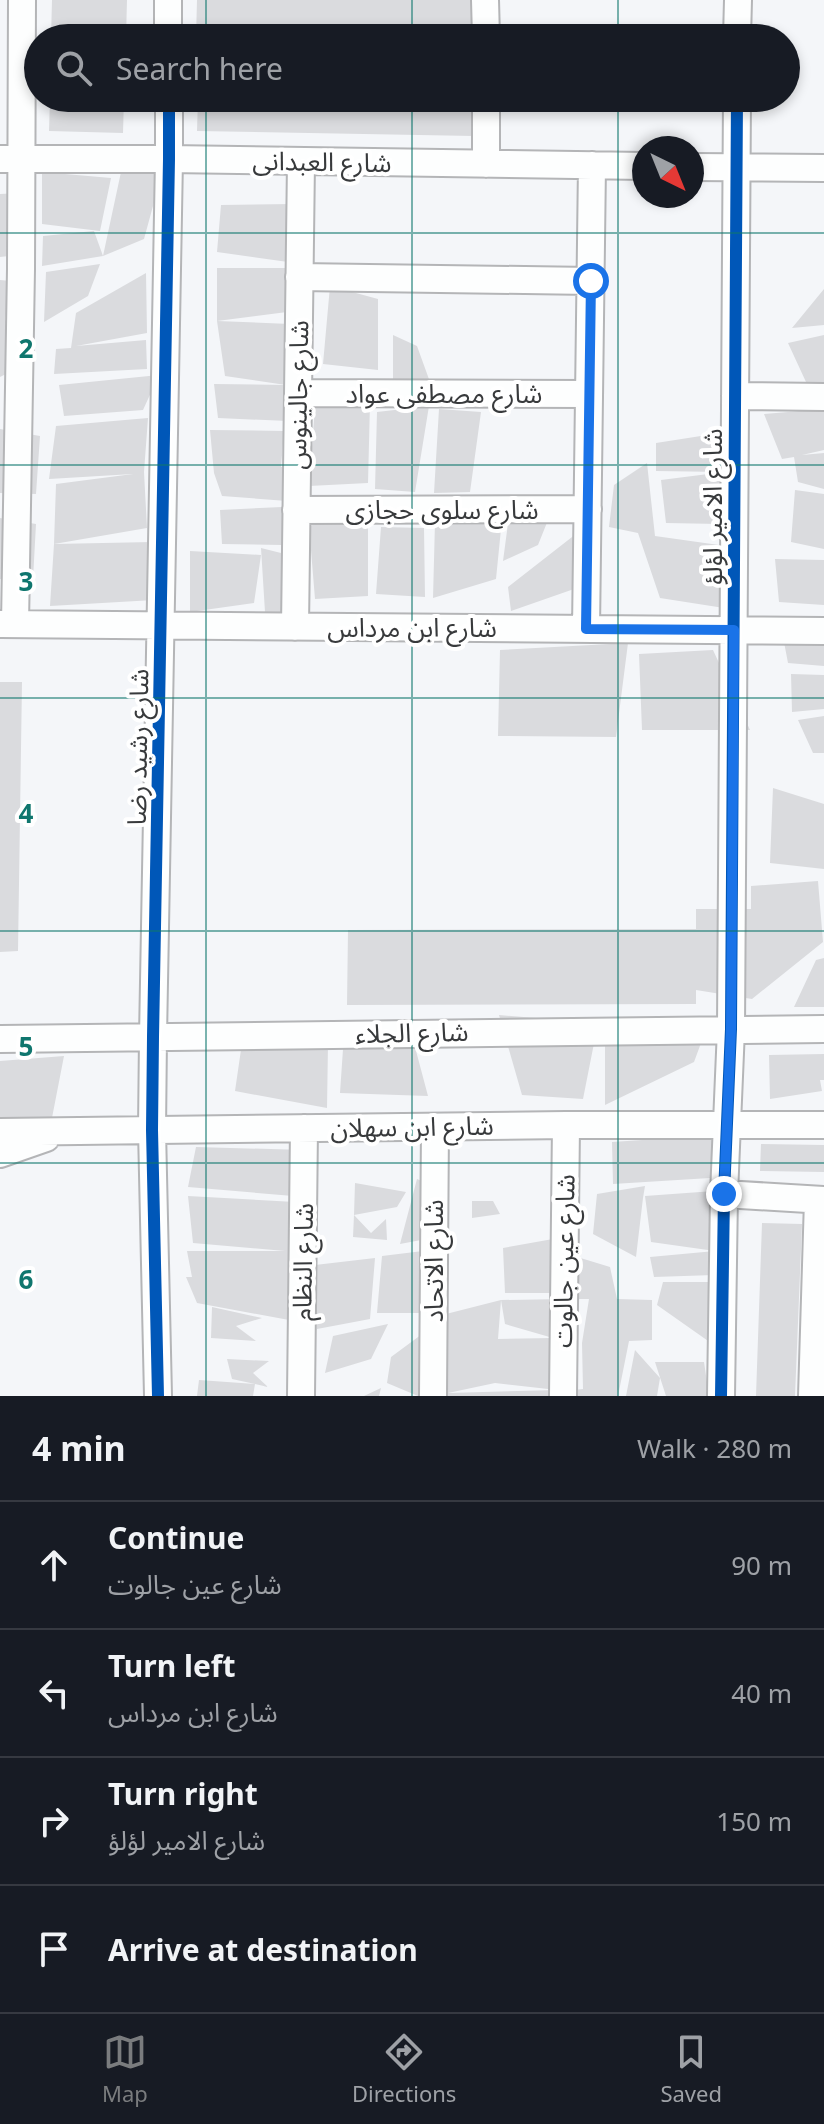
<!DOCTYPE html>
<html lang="en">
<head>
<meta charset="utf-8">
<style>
	:root { --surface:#171b24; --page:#242831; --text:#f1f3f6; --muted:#9ea1a6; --line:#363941; --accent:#7a7c7e }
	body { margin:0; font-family:"Noto Sans","Noto Sans Arabic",sans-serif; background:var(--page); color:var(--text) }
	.compass { position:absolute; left:632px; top:136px; width:72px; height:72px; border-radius:50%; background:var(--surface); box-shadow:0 4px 12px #0003; rotate:137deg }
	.stop { position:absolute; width:24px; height:24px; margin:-18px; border:6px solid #1a73e8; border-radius:50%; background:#fff }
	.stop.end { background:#1a73e8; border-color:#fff; box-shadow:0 2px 8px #0008 }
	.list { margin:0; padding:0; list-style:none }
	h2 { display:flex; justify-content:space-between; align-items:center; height:104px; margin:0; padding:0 32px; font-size:34px }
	h2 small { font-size:26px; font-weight:400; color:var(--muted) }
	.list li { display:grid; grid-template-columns:52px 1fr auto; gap:24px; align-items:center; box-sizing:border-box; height:128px; padding:0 32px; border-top:2px solid var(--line) }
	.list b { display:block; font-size:30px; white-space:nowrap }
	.list p { margin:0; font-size:26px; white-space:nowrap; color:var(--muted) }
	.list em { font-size:26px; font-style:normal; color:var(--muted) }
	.icon { flex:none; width:44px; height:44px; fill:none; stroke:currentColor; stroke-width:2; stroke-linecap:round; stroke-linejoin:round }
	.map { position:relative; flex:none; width:824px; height:1396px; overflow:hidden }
	.search { position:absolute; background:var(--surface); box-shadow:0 4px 12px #0003; left:24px; right:24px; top:24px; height:88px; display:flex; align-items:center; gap:20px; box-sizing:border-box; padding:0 28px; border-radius:44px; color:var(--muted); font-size:30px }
	.sheet { height:616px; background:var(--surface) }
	nav { display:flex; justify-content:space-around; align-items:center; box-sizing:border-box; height:112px; border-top:2px solid var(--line); background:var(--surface); font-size:22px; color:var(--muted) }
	nav a { display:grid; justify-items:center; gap:4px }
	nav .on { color:var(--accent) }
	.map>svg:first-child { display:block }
	.building { fill:#dadbde }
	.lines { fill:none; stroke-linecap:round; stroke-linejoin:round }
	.minor-casing { stroke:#b4b5b7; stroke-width:30 }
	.minor { stroke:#fdfefe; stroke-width:26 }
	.cycleway-casing { stroke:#fff; stroke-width:17 }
	.cycleway { stroke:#0057b8; stroke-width:12 }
	.route { stroke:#1a73e8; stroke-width:10 }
	.grid { fill:none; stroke:#0f766e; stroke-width:2; stroke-opacity:0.55 }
	.labels { text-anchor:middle; stroke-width:8; stroke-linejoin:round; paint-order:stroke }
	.street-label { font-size:26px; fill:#383a3c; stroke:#fff }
	.grid-label { font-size:26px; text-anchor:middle; font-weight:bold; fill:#0f766e; stroke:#fff; stroke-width:8; stroke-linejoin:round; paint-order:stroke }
</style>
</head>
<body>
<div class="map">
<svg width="824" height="1396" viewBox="0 0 824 1396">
	<rect width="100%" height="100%" fill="#f4f6f9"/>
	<path class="building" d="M52 0H127L126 38H51Z
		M197 0H474L473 38H196Z
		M50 98H124L123 133 49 131Z
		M198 98H474V136L197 131Z
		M42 172 111 178 100 231 42 224Z
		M121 172 162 173 144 239 103 256 42 266 43 236 94 231 103 256Z
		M21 193 9 256 0 257V194Z
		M293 204 288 262 217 252 221 205Z
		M100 264 88 296 44 322 46 272Z
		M217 268H291L287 312 217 321Z
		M146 273 147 333 76 346 146 340 147 369 54 374 56 349 71 348 76 313Z
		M0 280 11 281 5 320 10 321 6 374 0 377Z
		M330 286 378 299V370L323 364Z
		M824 289V325L792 328Z
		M217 321 290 324 286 385 225 376Z
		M393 335 417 346 430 382H393Z
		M824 335V383L806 382 788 343Z
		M159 375 143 410 64 416 59 385Z
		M214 384 286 385 288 421 218 418Z
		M370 403 368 483 309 486 315 407Z
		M429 406 415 492 375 489 377 412Z
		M439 409 481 412 470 492 434 493Z
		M824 409V450L802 455 824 453V489L798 482 794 457 782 459 764 414Z
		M148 418 144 472 147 528 54 544 152 542 154 600 50 606 54 544 56 484 133 474 49 479 56 426Z
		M0 429 40 436 36 494 0 493Z
		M210 430 284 431 281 467 289 466 287 501 222 496 214 473Z
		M720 433 724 472 656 471V443Z
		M647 463 655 536 719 545 724 608 660 598 638 533 609 527 614 485Z
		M724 472 720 524 666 523 661 480Z
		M795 490 824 494V549L791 542Z
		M282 507V545L222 544 220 510Z
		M368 510V596L315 599 309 526Z
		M552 510 538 545 503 561 509 516Z
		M0 518 36 524 33 579H0Z
		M502 519 496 579 433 598 435 522Z
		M381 527 424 528 425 597 376 594Z
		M581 530 574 589 511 611 508 587Z
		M261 548 305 559 308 612H265Z
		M190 551 261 555 254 603 190 612Z
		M775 559 824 560V605L779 602Z
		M824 618V666L788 663 780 621Z
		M628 643 616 737 498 736 500 650Z
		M713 650 750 730H642L639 654Z
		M791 674 824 675V709L792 712Z
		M0 682H22L18 951 0 952Z
		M824 716V753H813L798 720Z
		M773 788 824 804V869L770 863Z
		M818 881 823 942 752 999 696 990V1004L347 1005 348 930 696 929V909H751V886Z
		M824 958V1007H794L816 960Z
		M499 1015 598 1023 583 1099 522 1095Z
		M711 1016 694 1062 605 1105V1018Z
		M243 1036 328 1044 327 1108 235 1091Z
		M415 1047 428 1096 340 1093 343 1049Z
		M824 1054V1080H820L822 1091 770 1099 769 1055Z
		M64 1056 51 1123 0 1118V1061Z
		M718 1135 710 1178 613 1184 612 1142Z
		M761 1144 824 1145V1172L760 1171Z
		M196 1147 304 1150 293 1196 188 1187Z
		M417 1179 426 1183 421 1240 400 1244Z
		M355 1183 406 1192 397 1207 354 1215 371 1233 386 1219 387 1240 353 1237 354 1215Z
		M645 1186 643 1198 636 1257 593 1234 597 1194Z
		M714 1191 715 1251 651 1242 645 1196Z
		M188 1196 295 1202 289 1320 197 1303 186 1277H192L187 1251H285L193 1243Z
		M472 1201H493L500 1214 472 1218Z
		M762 1223 802 1224 795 1396H756Z
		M553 1239 564 1293H505L503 1248Z
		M423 1251V1313H377L382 1256Z
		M715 1251 714 1275 654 1277 650 1257Z
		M574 1256 610 1267 617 1299 652 1300V1340L629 1341 618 1396H576L574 1390 583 1389 582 1343 589 1299H572Z
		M375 1258 370 1319 317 1329 315 1265Z
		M663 1282H709L711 1343 657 1305Z
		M564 1299 557 1390 495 1383 448 1393 557 1390V1396H448L446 1314 501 1300 498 1339 553 1338 505 1324 501 1300Z
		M212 1307 262 1318 236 1326 256 1341 211 1338Z
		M388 1324 371 1359 325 1373 333 1336Z
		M433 1326 418 1396 387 1383 391 1357Z
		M635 1350 660 1378 657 1396H626Z
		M227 1359 269 1361 253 1373 268 1387 255 1384 253 1396H197L199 1380 255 1384 232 1379Z
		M655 1362H704L709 1396H666Z
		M381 1388 379 1396H364Z"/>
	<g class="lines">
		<g class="minor-casing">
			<path id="minor" d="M168 0V38
				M485 0 486 38
				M737 38 738 0
				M486 98V164
				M0 159H169L644 166
				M692 167 824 168
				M299 277 591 281
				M298 393 589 394
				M735 396 824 397
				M296 510 588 509
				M0 624 824 631
				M15 624 21 269 22 0
				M295 627 301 162
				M586 629 592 165
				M0 1039 824 1029
				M0 1132 566 1125H824
				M0 1154 46 1138
				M724 1194 824 1200
				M158 1396 152 1130 153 1037 169 159V98
				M301 1396 304 1128
				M433 1396 435 1127
				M563 1396 566 1125
				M721 1396 724 1194 731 1029 737 98
				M812 1396 818 1200"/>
		</g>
		<use href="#minor" class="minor"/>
		<g class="cycleway-casing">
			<path id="cycleway" d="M158 1396 152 1130 153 1037 169 159V98
				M721 1396 724 1194 731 1029 737 98"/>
		</g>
		<use href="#cycleway" class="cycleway"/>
	</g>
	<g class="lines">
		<path class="route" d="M591 281 586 629 734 630 731 1029 724 1194"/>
	</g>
	<path class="grid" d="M206 0V38M412 0V38M618 0V38M206 98V1396M412 98V1396M618 98V1396M0 233H824M0 465H824M0 698H824M0 931H824M0 1163H824"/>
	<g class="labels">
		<g class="street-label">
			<text transform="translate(322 162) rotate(1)" y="9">شارع العبدانى</text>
			<text x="444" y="403">شارع مصطفى عواد</text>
			<text transform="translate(298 395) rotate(-89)" y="9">شارع جالينوس</text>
			<text transform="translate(713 507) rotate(-90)" y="9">شارع الامير لؤلؤ</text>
			<text x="442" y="519">شارع سلوى حجازى</text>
			<text x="412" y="637">شارع ابن مرداس</text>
			<text transform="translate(138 747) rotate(-89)" y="9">شارع رشيد رضا</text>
			<text transform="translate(412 1033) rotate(-1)" y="9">شارع الجلاء</text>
			<text transform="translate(412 1127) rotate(-1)" y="9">شارع ابن سهلان</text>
			<text transform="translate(434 1261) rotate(-90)" y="9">شارع الاتحاد</text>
			<text transform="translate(564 1261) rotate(-89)" y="9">شارع عين جالوت</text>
			<text transform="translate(303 1262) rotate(-89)" y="9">شارع النظام</text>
		</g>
	</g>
	<g class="grid-label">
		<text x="26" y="358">2</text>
		<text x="26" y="591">3</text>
		<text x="26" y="823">4</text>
		<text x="26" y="1056">5</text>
		<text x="26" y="1289">6</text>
	</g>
</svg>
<svg class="compass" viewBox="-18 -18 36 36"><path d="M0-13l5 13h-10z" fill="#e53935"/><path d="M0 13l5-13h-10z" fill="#9ea1a6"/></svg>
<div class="stop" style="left:591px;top:281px"></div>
<div class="stop end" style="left:724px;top:1194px"></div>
<div class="search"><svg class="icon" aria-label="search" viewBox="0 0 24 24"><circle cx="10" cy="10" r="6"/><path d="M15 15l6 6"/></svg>Search here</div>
</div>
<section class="sheet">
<h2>4 min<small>Walk · 280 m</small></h2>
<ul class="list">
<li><svg class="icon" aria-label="ahead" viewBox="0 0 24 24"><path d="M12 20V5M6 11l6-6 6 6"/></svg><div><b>Continue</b><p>شارع عين جالوت</p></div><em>90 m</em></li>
<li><svg class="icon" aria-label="left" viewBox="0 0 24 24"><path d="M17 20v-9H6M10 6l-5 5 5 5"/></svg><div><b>Turn left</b><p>شارع ابن مرداس</p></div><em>40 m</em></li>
<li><svg class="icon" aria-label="right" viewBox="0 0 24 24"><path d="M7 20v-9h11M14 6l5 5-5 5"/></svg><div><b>Turn right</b><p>شارع الامير لؤلؤ</p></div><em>150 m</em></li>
<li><svg class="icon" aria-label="arrive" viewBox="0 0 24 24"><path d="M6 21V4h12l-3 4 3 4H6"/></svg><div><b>Arrive at destination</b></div></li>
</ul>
</section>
<nav>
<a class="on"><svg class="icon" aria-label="map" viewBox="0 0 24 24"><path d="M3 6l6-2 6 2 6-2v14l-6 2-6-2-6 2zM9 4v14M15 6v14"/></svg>Map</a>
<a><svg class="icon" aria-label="directions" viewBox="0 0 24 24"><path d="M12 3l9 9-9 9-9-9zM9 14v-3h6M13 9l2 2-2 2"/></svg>Directions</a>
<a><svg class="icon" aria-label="saved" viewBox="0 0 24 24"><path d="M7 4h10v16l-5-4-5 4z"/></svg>Saved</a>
</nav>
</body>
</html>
